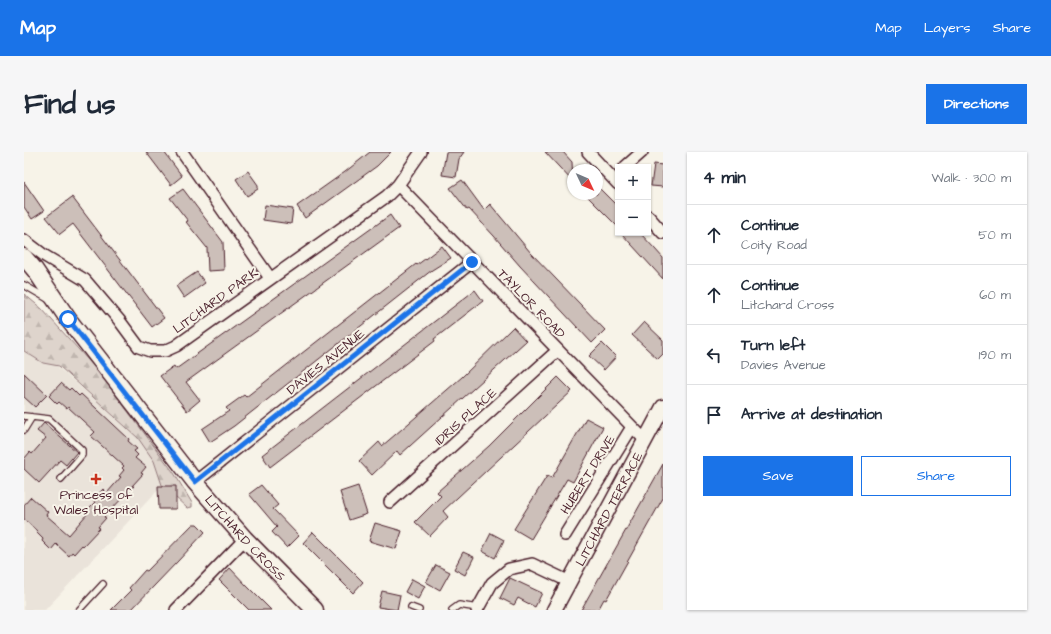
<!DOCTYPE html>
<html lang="en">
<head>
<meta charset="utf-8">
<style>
	:root { --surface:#fff; --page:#f6f6f7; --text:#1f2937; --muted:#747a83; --line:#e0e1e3; --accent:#1a73e8 }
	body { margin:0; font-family:"Architects Daughter",sans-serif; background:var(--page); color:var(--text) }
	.controls { position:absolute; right:12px; top:12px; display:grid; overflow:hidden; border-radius:0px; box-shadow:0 1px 3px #0004 }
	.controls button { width:36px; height:36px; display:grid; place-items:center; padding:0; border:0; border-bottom:1px solid var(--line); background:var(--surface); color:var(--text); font:20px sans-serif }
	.compass { position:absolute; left:543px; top:12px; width:36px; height:36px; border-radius:50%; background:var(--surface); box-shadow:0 1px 3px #0004; rotate:134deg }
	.stop { position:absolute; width:12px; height:12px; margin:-9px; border:3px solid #1a73e8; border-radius:50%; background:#fff }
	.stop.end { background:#1a73e8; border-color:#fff; box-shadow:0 1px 4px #0008 }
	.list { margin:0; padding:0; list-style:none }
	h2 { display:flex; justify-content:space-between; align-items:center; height:52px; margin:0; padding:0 16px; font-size:17px }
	h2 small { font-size:13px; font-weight:400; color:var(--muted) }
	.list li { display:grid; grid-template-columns:26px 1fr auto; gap:12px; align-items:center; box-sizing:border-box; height:60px; padding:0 16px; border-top:1px solid var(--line) }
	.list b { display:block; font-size:15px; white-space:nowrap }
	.list p { margin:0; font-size:13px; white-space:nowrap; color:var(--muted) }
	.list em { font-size:13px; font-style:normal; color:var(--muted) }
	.actions { display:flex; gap:8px; padding:12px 16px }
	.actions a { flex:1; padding:9px 0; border:1px solid var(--accent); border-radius:0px; text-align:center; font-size:14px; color:var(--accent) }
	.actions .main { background:var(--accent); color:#fff }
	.icon { flex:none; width:22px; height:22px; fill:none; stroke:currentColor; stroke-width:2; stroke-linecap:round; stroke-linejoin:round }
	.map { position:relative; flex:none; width:639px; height:458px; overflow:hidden; border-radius:0px }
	header { display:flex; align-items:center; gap:24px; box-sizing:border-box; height:56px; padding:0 20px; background:var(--accent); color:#fff }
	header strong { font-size:19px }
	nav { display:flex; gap:22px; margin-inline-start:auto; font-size:14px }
	.intro { display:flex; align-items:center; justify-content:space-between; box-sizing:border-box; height:96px; padding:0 24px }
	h1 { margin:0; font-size:28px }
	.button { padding:10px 18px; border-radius:0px; background:var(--accent); color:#fff; font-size:14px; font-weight:700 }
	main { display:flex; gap:24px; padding:0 24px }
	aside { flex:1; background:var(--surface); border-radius:0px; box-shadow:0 1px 3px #0004 }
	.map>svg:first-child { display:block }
	.built { fill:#eae3da }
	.forest { fill:url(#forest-firs); stroke:#947a7c }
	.building { fill:#ccbfb9; stroke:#4a1f2b }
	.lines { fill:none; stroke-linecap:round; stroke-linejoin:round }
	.service-casing { stroke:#4a1f2b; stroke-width:8 }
	.minor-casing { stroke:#4a1f2b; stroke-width:14 }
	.tertiary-casing { stroke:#4a1f2b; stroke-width:17 }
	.secondary-casing { stroke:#4a1f2b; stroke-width:19 }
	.service { stroke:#f7f3e8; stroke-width:5.5 }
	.minor { stroke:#f7f3e8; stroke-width:11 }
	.tertiary { stroke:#f7f3e8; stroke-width:14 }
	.secondary { stroke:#f7f3e8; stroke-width:16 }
	.route { stroke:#1a73e8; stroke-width:5 }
	.poi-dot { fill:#c8321e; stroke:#f7f3e8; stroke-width:1.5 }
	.labels { text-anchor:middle; stroke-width:4; stroke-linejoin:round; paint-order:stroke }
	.street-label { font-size:13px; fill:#4a1f2b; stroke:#f7f3e8 }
	.poi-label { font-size:13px; fill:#4a1f2b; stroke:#f7f3e8 }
</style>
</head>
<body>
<header>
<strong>Map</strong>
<nav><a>Map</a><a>Layers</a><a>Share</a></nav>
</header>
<div class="intro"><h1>Find us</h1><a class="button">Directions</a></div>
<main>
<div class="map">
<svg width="639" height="458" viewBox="0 0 639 458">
	<defs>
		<pattern id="forest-firs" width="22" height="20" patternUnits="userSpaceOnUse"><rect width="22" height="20" fill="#ded4cc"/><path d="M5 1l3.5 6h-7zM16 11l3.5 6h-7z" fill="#c0b6af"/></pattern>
	</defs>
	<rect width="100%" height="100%" fill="#f7f3e8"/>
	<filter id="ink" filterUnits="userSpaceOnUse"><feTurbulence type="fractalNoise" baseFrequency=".025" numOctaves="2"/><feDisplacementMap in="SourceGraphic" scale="8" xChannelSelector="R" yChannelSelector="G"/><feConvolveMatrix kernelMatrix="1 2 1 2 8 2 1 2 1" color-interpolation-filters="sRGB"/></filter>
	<g filter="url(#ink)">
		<path class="built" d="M0 185 114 286 150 321 21 458H0Z"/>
		<path class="forest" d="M0 142 18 157 73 218 150 321 168 351V355L163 356 138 333 130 309 114 286 35 214 19 211 0 199Z"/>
		<path class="building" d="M122 0H140L158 24 147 33Z
			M346 0H367L353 14 281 66 273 54 321 20Z
			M422 0H440L435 7 432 25 418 23Z
			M521 0H539L548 10 549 30Z
			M630 12 639 13V35L627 34Z
			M224 19 234 33V37L223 44 212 27Z
			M438 28 460 58 466 52 507 101 581 178 568 191 496 114 470 84 445 57 443 58 426 36Z
			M0 30 20 59 8 67 0 55Z
			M573 34 594 55V75L561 42H573Z
			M159 37 199 90 200 118 184 119 183 96 162 70 164 69 146 46Z
			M48 45 140 166 128 175 49 72 36 82 22 65Z
			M241 53 269 57 267 72 239 68Z
			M366 63 375 76 162 230 176 248 163 259 136 224 150 214 152 217Z
			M597 81H616L631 97 639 106V127Z
			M418 94 427 106 408 118 210 274 186 290 178 277 205 259 202 256 220 243 222 245 392 112 393 113Z
			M173 120 181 131 160 146 152 134Z
			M451 138 459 149 410 187 411 189 246 315 238 303Z
			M620 170 639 188V202L634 207 608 183Z
			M489 175 502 189 376 303 373 299 348 323 335 309 355 290 358 294 385 271 438 225Z
			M578 191 592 205 580 218 565 204Z
			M0 221 23 243 11 255 0 245Z
			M534 225 548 239 419 359 424 365 406 384 391 370 417 344 413 340 465 294Z
			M37 231 45 238 47 236 55 244 57 242 105 287 104 289 113 297 110 299 114 303 111 306 122 315 117 321 119 322 108 334H110L80 365 82 366 74 375 76 376 59 394 58 393 50 402 48 400 45 404 32 392 27 398 18 389 19 387 12 380 13 379 0 367V353L7 345 24 360 22 363 45 383 63 362 61 360 71 350 69 348 79 337 83 341 97 325 95 324 100 318 98 316 100 314 67 284 71 280 44 255 43 257 35 250 33 252 25 244Z
			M562 266 579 275 549 330 543 327 507 387 490 377 523 324 528 326Z
			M20 271 53 300 42 313 36 308 15 331 0 317V307L6 300 8 302 22 286 13 279Z
			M639 312V346L582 448 580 447 574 458H557Z
			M237 333 254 353 249 357 275 384 263 396 248 380 253 375 225 342Z
			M134 334H152V357H135Z
			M334 334 343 362 325 368 316 340Z
			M351 371 378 379 372 397 345 389Z
			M169 372H173L181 380 154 409 107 458H87L107 438 105 436 121 418 123 419Z
			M289 380 339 430 329 441 279 391Z
			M467 381 480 388 471 406 458 399Z
			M439 400 450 405 441 423 430 417Z
			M412 413 426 420 416 438 402 430Z
			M206 416 223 434 247 458H225L195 428Z
			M486 426 518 441 511 455 494 446 490 453 476 446Z
			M388 427 401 434 394 447 381 440Z
			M358 439 376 443 373 458 354 455Z"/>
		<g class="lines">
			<g class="service-casing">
				<path id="service" d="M0 133 24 147
					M0 264 25 267 58 298V303L37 327
					M0 278 8 265
					M387 455 395 458
					M55 458 79 432
					M428 458 435 453 454 456"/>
			</g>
			<g class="minor-casing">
				<path id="minor" d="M158 0 246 126
					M564 0 594 32
					M601 15 618 0
					M374 33 621 288
					M624 64 639 81
					M0 88 21 104 61 128 95 168 115 195 126 199H141L152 194 363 44 374 33 397 0
					M171 330 448 110
					M366 350 534 198
					M541 383 608 275
					M152 458 221 387
					M453 458 468 431 485 417 508 412 546 430"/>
			</g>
			<g class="tertiary-casing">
				<g id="tertiary">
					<path id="s1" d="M530 458 639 255"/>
				</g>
			</g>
			<g class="secondary-casing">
				<g id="secondary">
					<path id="s2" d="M0 105 11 118 44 167 171 330 221 387 291 458"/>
				</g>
			</g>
			<use href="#service" class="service"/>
			<use href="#minor" class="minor"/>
			<use href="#tertiary" class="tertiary"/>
			<use href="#secondary" class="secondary"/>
		</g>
	</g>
	<g class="lines" filter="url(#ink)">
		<path class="route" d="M44 167 171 330 448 110"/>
	</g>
	<path class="poi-dot" d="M70 321h4v4h4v4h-4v4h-4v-4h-4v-4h4z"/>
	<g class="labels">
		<g class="street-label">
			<text transform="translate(191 148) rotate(-36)" y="5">LITCHARD PARK</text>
			<text transform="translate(508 151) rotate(46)" y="5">TAYLOR ROAD</text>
			<text transform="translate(301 209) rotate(-39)" y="5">DAVIES AVENUE</text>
			<text transform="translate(441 264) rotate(-42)" y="5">IDRIS PLACE</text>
			<text transform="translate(563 322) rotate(-58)" y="5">HUBERT DRIVE</text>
			<text dy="5" stroke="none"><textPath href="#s1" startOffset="115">LITCHARD TERRACE</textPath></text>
			<text dy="5" stroke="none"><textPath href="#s2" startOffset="358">LITCHARD CROSS</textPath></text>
		</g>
		<g class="poi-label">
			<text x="72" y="347">Princess of<tspan x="72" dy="15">Wales Hospital</tspan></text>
		</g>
	</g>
</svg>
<div class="controls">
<button>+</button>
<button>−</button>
</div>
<svg class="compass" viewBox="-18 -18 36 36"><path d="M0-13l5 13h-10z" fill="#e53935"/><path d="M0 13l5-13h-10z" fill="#747a83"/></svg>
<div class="stop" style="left:44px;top:167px"></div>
<div class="stop end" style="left:448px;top:110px"></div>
</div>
<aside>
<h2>4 min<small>Walk · 300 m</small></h2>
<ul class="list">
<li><svg class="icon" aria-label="ahead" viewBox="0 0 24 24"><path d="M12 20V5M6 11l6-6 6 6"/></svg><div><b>Continue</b><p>Coity Road</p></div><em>50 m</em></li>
<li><svg class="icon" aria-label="ahead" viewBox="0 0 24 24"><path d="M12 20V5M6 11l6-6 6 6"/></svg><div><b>Continue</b><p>Litchard Cross</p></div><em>60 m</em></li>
<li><svg class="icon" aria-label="left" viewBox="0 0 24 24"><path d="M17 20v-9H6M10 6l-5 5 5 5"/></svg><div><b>Turn left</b><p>Davies Avenue</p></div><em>190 m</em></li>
<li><svg class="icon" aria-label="arrive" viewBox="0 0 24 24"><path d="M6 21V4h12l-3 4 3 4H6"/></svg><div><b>Arrive at destination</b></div></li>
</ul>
<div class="actions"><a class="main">Save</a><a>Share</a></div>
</aside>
</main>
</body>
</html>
